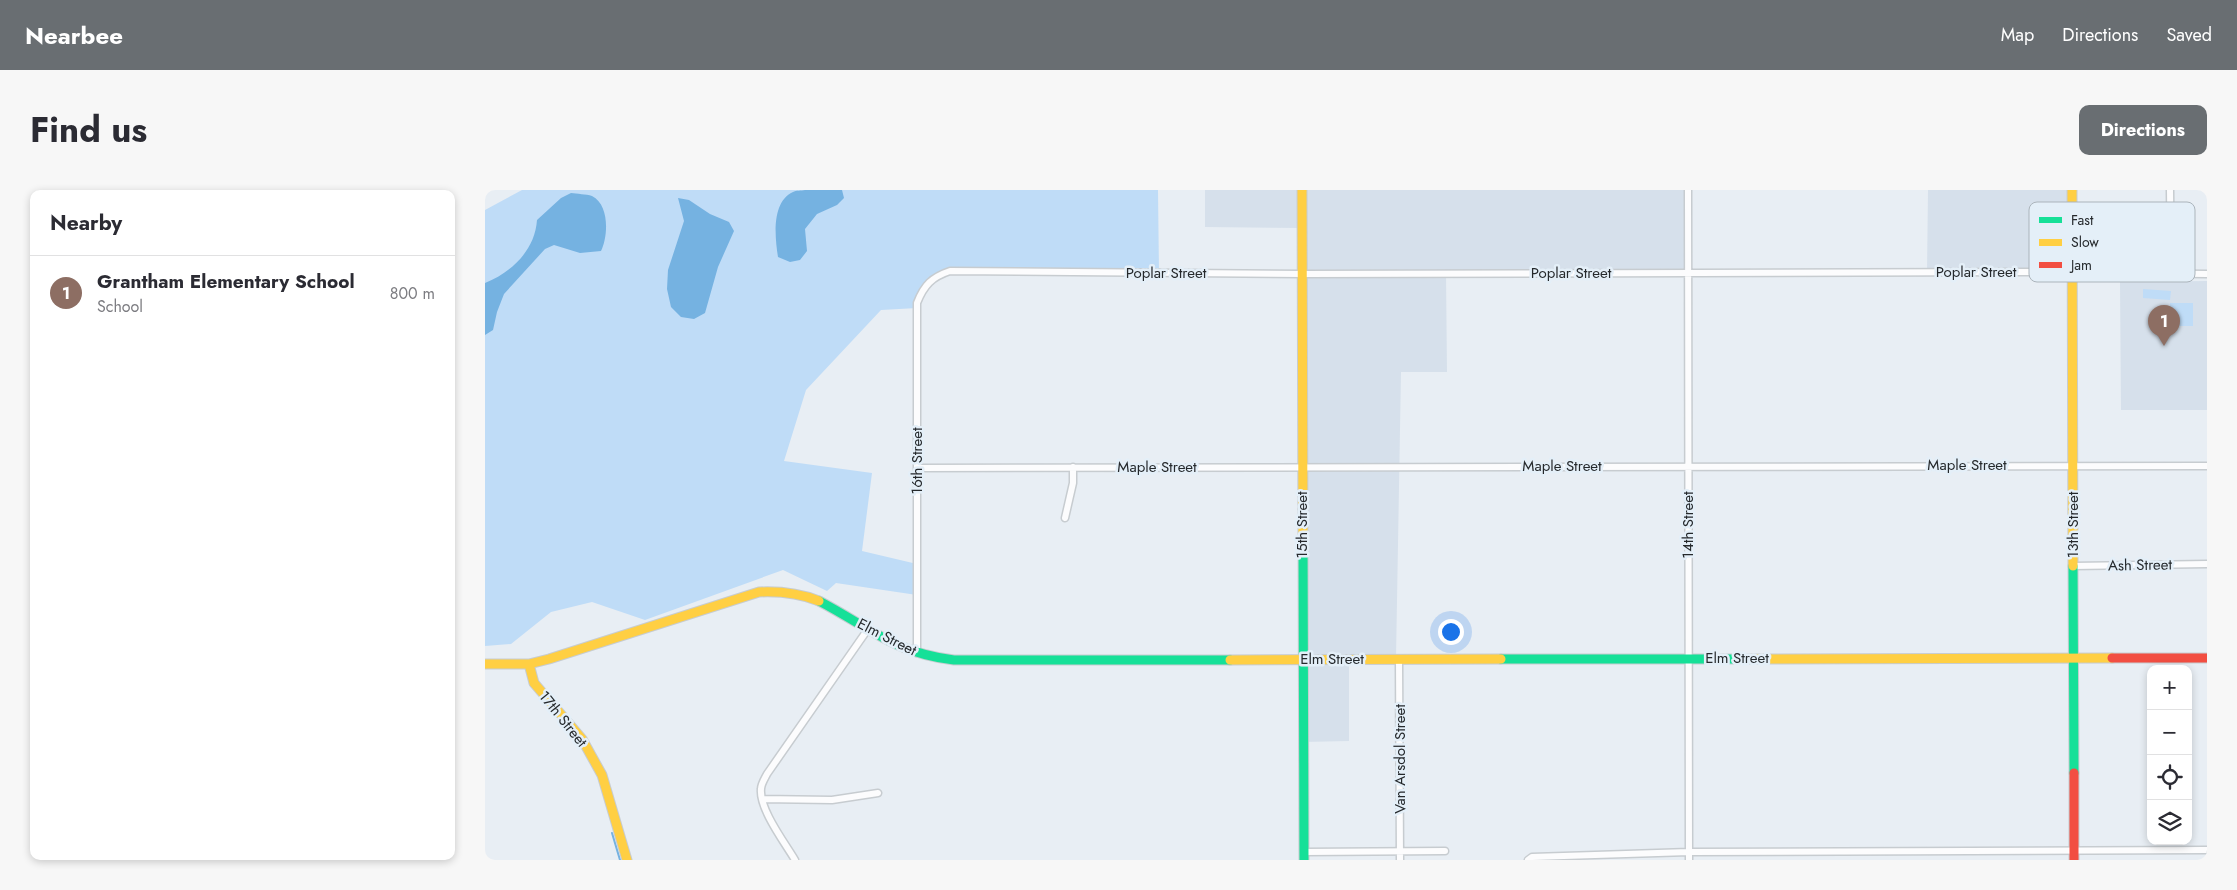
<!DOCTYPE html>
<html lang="en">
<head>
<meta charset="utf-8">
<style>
	:root { --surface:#fff; --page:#f7f7f7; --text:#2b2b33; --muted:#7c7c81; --line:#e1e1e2; --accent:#696e72 }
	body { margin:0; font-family:Jost,sans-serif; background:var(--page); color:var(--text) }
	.controls { position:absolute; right:15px; bottom:15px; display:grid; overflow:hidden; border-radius:10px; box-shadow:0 2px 8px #0003 }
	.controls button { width:45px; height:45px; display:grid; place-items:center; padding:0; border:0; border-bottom:1px solid var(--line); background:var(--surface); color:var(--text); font:25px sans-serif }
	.you { position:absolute; left:965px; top:441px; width:18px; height:18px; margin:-12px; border:4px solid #fff; border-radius:50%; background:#1a73e8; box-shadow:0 0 0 8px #1a73e833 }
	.badge { display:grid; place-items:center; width:32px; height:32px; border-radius:50%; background:var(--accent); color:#fff; font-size:16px; font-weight:700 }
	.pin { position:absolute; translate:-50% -41px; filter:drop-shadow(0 1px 2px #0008) }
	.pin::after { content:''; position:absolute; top:26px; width:18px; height:15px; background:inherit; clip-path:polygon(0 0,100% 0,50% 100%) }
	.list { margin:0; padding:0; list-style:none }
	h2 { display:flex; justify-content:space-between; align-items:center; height:65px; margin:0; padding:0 20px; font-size:21px }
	h2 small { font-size:16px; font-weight:400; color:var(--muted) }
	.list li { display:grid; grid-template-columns:32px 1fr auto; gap:15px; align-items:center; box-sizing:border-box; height:75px; padding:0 20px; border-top:1px solid var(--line) }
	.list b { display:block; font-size:19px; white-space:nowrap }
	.list p { margin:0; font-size:16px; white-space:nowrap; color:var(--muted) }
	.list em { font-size:16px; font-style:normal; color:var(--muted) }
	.icon { flex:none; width:28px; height:28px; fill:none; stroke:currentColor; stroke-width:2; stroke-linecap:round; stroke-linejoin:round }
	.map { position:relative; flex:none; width:1722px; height:670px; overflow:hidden; border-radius:10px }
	header { display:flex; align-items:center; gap:30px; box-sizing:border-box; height:70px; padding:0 25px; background:var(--accent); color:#fff }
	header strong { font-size:24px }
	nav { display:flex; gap:28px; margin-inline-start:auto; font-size:18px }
	.intro { display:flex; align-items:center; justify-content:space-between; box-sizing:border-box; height:120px; padding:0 30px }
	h1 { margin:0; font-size:35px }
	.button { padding:12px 22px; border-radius:10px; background:var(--accent); color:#fff; font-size:18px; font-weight:700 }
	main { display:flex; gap:30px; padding:0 30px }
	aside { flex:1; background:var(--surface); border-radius:10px; box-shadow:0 2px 8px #0003 }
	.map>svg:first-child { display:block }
	.built { fill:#d6e0eb }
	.green { fill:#bfdcf7 }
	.water { fill:#75b2e1 }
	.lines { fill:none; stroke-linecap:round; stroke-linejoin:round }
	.stream { stroke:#75b2e1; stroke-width:2 }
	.street-casing { stroke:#c7ccd0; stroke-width:9 }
	.fast-casing { stroke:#c7ccd0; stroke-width:11 }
	.slow-casing { stroke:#c7ccd0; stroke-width:11 }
	.jam-casing { stroke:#c7ccd0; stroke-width:11 }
	.street { stroke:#fcfcfd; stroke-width:6 }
	.fast { stroke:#16e098; stroke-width:9 }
	.slow { stroke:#ffcf43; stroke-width:9 }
	.jam { stroke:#f24e42; stroke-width:9 }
	.labels { text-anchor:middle; stroke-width:5; stroke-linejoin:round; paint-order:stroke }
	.street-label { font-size:15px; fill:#25292c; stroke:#e4eff8 }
	.key { fill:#e4eff8; stroke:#abb4bb; stroke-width:1 }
	.key-label { font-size:14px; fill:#25292c }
</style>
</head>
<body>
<header>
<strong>Nearbee</strong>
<nav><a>Map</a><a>Directions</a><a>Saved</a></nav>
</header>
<div class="intro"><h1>Find us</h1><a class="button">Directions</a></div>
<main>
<aside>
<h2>Nearby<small></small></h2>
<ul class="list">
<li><span class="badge" style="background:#8d6e63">1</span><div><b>Grantham Elementary School</b><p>School</p></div><em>800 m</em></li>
</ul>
</aside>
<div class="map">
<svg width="1722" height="670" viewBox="0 0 1722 670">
	<rect width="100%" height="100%" fill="#e8eef4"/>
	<path class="built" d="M720 0H1203V83H961L962 182H916L911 469H864V551L818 552 817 38 720 37Z
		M1443 0H1587V82H1442Z
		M1722 91V220H1636L1635 92Z"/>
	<path class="green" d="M37 0H673L674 83 465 81 437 99 432 118 396 120 321 200 299 271 387 283 377 361 432 374V405L351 393 342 401 298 380 160 430 107 412 66 422 26 454 0 456V20Z
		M1658 99 1686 101 1685 110 1658 108Z
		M1685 113H1708V136H1685Z"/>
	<path class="water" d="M320 0H357L359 8 352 15 332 24 320 39 322 61 315 70 305 72 293 67C290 48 286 12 308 2 311 0 316 1 320 0Z
		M86 3C92 4 101 4 107 6 125 15 123 47 116 61L95 63 69 55 60 59 19 104 12 122 8 140 0 145V93C27 82 50 60 52 30L76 8Z
		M193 8 204 10 225 24 244 32 249 41 233 77 220 123 209 129 196 127 186 117 182 99 183 80 199 31Z"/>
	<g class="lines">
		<path class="stream" d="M127 643 135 670"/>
		<g class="street-casing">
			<path id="street" d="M1203 0 1204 670
				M1685 0 1686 85
				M432 278 1722 276
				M580 328 588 293V277
				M1588 376 1722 374
				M432 463V113C439 95 447 87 465 81L818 84 1540 82 1722 84
				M914 469 915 670
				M277 609 347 610 393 603
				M819 662 960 661
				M310 670C300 653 274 619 276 599 276 594 280 588 282 584L383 439
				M1043 670 1047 667 1204 662 1722 660"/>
		</g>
		<g class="fast-casing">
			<path id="fast" d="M818 348 819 670
				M1588 376 1589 583
				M334 411C384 437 409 463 469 470H745
				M1016 469H1259"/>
		</g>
		<g class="slow-casing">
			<path id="slow" d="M817 0 818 348
				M1587 0 1588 376
				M1259 469 1627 468
				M745 470 1016 469
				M0 474H44L64 469 274 402C296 401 314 403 334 411
				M44 474 49 493 97 549 117 585 142 670"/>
		</g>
		<g class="jam-casing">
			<path id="jam" d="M1627 468H1722
				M1589 583V670"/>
		</g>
		<use href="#street" class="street"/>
		<use href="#fast" class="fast"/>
		<use href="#slow" class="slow"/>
		<use href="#jam" class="jam"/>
	</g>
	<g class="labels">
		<g class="street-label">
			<text x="1491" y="87">Poplar Street</text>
			<text x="681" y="88">Poplar Street</text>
			<text x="1086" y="88">Poplar Street</text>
			<text transform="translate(432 271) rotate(-90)" y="5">16th Street</text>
			<text x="1482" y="280">Maple Street</text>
			<text x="1077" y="281">Maple Street</text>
			<text x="672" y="282">Maple Street</text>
			<text transform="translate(817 335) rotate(-90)" y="5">15th Street</text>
			<text transform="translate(1203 335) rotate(-90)" y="5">14th Street</text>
			<text transform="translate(1588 335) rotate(-90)" y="5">13th Street</text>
			<text transform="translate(1655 375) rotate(-1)" y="5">Ash Street</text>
			<text transform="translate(402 447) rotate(27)" y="5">Elm Street</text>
			<text x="1252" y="473">Elm Street</text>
			<text x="847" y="474">Elm Street</text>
			<text transform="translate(78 529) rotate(51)" y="5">17th Street</text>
			<text transform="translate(915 569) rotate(-90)" y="5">Van Arsdol Street</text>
		</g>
	</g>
	<rect x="1544" y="12" width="166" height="80" rx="8" class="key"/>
	<rect x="1554" y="27" width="23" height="6" fill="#16e098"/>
	<rect x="1554" y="49" width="23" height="7" fill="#ffcf43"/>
	<rect x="1554" y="72" width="23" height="6" fill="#f24e42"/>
	<g class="key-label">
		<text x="1586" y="35">Fast</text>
		<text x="1586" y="57">Slow</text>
		<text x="1586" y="80">Jam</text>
	</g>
</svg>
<div class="controls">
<button>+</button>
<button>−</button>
<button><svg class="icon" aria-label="locate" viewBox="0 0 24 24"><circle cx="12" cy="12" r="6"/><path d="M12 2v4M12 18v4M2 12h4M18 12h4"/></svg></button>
<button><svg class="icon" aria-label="layers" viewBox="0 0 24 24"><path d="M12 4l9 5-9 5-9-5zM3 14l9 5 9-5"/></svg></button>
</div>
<div class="you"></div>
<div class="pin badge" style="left:1679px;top:156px;background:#8d6e63">1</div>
</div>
</main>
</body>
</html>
